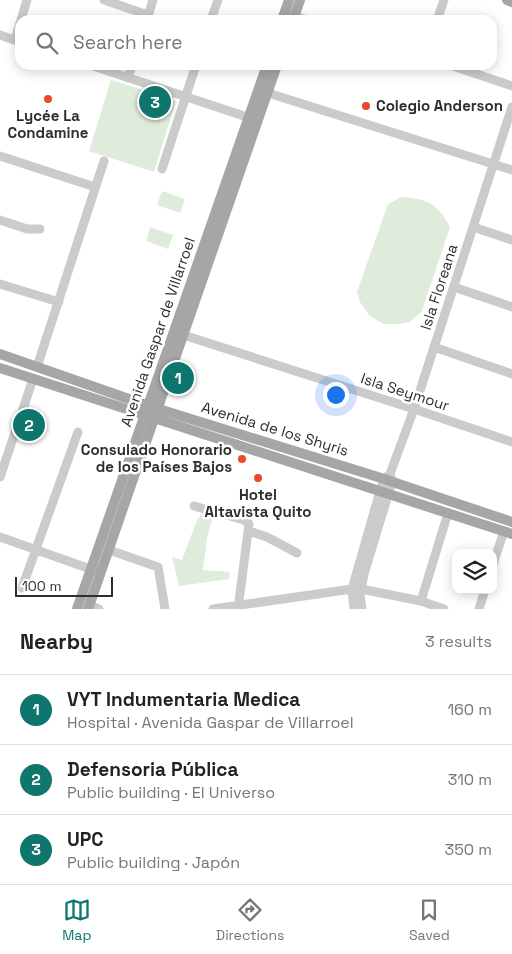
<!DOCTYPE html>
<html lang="en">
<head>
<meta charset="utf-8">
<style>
	:root { --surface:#fff; --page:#f2f2f2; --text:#222; --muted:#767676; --line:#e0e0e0; --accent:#0f766e }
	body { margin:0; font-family:"Space Grotesk",sans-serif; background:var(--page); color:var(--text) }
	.controls { position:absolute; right:15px; bottom:15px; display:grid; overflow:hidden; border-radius:10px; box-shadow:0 2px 12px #0003 }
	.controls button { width:45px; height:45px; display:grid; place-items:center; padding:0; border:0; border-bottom:1px solid var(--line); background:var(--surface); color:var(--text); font:25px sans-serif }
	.scale { position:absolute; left:15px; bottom:12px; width:98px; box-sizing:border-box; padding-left:5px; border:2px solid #2e2e2e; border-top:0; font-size:14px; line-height:18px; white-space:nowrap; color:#2e2e2e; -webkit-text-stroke:4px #fff; paint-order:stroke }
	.you { position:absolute; left:335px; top:394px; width:18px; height:18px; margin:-12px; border:4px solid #fff; border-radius:50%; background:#1a73e8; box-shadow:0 0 0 8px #1a73e833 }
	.badge { display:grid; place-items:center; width:32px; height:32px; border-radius:50%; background:var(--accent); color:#fff; font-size:16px; font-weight:700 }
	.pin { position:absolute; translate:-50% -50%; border:2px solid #fff; box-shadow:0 1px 5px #0006 }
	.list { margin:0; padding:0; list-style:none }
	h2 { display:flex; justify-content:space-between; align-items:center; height:65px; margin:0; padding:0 20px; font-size:21px }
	h2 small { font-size:16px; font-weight:400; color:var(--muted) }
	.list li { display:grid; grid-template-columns:32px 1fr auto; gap:15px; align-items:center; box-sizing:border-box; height:70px; padding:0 20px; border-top:1px solid var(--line) }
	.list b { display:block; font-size:19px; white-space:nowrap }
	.list p { margin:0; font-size:16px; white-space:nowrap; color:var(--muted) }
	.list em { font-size:16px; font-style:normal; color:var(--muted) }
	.icon { flex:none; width:28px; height:28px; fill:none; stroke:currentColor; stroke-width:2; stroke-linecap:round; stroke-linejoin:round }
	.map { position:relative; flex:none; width:512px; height:609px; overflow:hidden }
	.search { position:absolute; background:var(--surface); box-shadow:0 2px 12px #0003; left:15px; right:15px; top:15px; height:55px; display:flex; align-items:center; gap:12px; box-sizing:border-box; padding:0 18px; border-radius:15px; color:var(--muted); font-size:19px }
	.sheet { height:275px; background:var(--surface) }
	nav { display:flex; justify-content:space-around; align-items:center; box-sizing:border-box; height:70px; border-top:1px solid var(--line); background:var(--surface); font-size:14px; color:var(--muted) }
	nav a { display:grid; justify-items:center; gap:2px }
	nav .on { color:var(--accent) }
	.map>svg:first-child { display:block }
	.green { fill:#e0ecdb }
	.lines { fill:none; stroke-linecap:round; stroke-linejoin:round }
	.minor { stroke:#cbcbcb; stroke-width:9 }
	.major { stroke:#a6a6a6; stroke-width:10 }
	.poi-dot { fill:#eb492a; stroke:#fff; stroke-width:2 }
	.labels { text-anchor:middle; stroke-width:5; stroke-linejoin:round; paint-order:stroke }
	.poi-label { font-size:15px; font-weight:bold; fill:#2e2e2e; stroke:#fff }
	.street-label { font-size:15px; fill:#2e2e2e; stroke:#fff }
</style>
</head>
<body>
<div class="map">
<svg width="512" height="609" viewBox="0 0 512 609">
	<rect width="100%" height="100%" fill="#fff"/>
	<path class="green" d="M111 80 147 91 143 107 162 113 168 99 176 101 154 172 89 151Z
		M162 191 185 199 180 213 157 205Z
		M401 197C426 198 438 204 450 227L422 311 410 322 399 324H384L370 316 360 302 357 292 388 204Z
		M150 227 173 235 168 249 146 241Z
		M202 513 213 517 207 538 203 570 230 572 229 579 179 586 172 557 182 560 197 520Z"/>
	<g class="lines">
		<path class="minor" d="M104 0 148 15
			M289 14 307 20
			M147 19 153 0
			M21 20 27 0
			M211 20 218 0
			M437 20 444 0
			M0 35 20 42
			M15 40 20 23
			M90 65 253 119
			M450 65 512 86
			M128 78 132 65
			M268 93 512 170
			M0 156 95 187
			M162 169 196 65
			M0 220 27 229H40
			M473 227 512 240
			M0 284 59 302
			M454 287 512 307
			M177 333 414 409 512 442
			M434 347 512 374
			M37 367 104 161
			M0 477 33 379
			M194 506 244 520 249 524 238 609
			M249 531 267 537 297 553
			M0 537 96 571
			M109 550 158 567 165 609
			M493 564 504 531
			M22 588 78 432
			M421 601 448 513
			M89 605 99 609
			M213 609 352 589H361L421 601 444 609
			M354 609 352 589 380 491 384 479 390 474 414 409 512 107
			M362 609 360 594 364 574 392 482 391 477
			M479 609 485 590"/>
		<path class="major" d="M507 0 512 2
			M282 20 289 0
			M293 20 300 0
			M0 354 149 406 378 477 512 522
			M0 368 512 534
			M77 609 267 65
			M88 609 277 65"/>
	</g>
	<g class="poi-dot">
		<circle cx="48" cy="99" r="5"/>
		<circle cx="366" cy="106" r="5"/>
		<circle cx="242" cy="459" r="5"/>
		<circle cx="258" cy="478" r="5"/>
	</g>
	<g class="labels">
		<g class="poi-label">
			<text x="376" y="111" text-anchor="start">Colegio Anderson</text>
			<text x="48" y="121">Lycée La<tspan x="48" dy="17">Condamine</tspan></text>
			<text x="232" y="455" text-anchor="end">Consulado Honorario<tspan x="232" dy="17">de los Países Bajos</tspan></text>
			<text x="258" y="500">Hotel<tspan x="258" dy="17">Altavista Quito</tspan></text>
		</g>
		<g class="street-label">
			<text transform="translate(439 287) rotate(-72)" y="5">Isla Floreana</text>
			<text transform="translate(158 332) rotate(-71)" y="5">Avenida Gaspar de Villarroel</text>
			<text transform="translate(405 392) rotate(18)" y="5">Isla Seymour</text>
			<text transform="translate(275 429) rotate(17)" y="5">Avenida de los Shyris</text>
		</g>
	</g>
</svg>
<div class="controls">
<button><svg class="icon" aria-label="layers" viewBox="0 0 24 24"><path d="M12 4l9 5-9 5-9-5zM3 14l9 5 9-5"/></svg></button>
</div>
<div class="scale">100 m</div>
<div class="you"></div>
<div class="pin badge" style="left:178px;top:378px">1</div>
<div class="pin badge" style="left:29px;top:425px">2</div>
<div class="pin badge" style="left:155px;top:102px">3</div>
<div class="search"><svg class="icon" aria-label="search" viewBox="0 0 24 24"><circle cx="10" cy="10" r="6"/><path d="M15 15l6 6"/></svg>Search here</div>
</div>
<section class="sheet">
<h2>Nearby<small>3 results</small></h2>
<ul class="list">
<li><span class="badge">1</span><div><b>VYT Indumentaria Medica</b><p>Hospital · Avenida Gaspar de Villarroel</p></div><em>160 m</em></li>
<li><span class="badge">2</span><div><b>Defensoria Pública</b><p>Public building · El Universo</p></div><em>310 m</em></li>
<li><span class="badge">3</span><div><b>UPC</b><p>Public building · Japón</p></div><em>350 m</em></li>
</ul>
</section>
<nav>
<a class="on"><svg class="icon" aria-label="map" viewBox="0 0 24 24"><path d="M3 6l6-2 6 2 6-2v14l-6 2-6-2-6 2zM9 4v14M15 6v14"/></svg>Map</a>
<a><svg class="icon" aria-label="directions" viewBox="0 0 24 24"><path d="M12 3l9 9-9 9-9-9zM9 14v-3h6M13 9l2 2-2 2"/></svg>Directions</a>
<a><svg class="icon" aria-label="saved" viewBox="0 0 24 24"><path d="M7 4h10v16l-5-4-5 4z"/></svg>Saved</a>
</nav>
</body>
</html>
